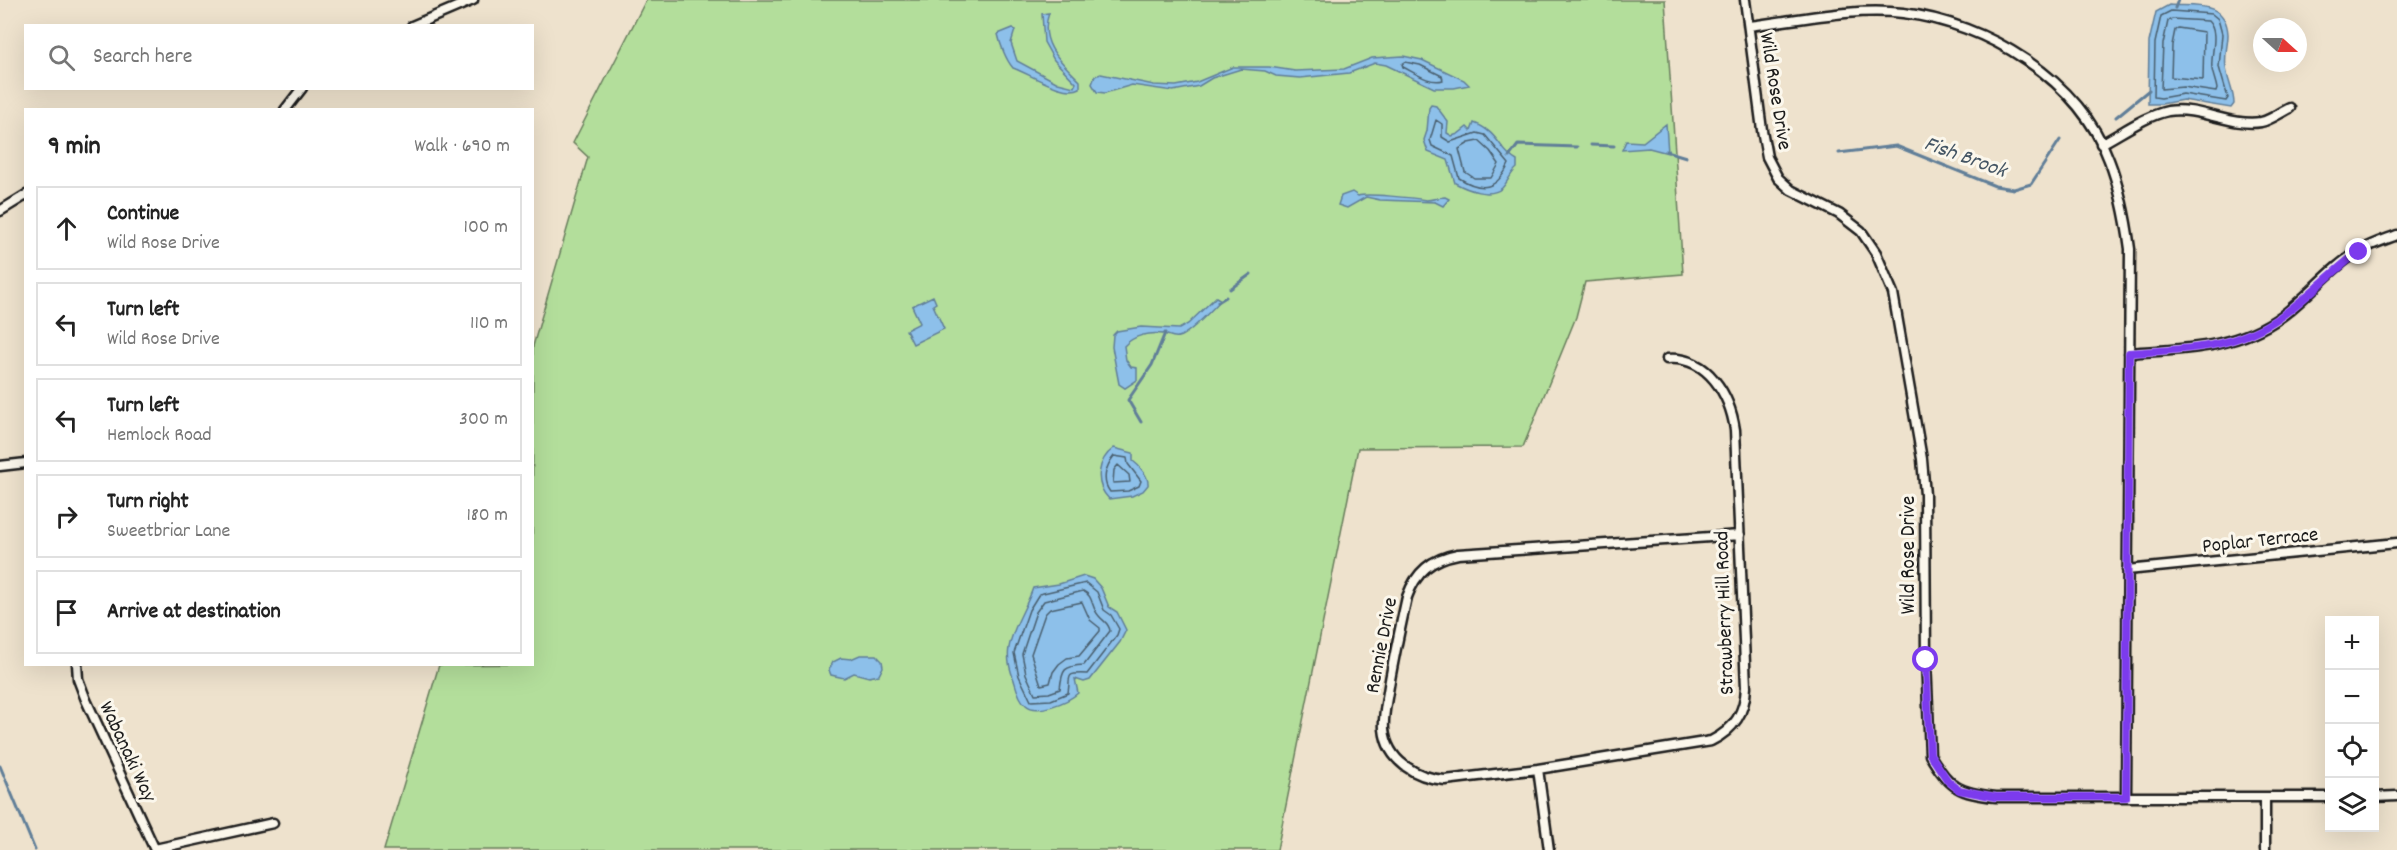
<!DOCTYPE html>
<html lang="en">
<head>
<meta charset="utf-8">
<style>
	:root { --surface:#fff; --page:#f2f2f2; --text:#222; --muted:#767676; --line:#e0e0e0 }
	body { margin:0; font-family:Dekko,sans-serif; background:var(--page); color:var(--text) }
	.controls { position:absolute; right:18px; bottom:18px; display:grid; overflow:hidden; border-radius:0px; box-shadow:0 6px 24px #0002 }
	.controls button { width:54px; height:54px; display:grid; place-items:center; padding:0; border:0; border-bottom:2px solid var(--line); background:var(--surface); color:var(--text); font:30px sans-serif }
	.compass { position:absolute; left:2253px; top:18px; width:54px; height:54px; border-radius:50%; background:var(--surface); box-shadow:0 6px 24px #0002; rotate:111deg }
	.stop { position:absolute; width:18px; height:18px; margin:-14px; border:4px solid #7c3aed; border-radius:50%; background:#fff }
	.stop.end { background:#7c3aed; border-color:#fff; box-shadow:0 2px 6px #0008 }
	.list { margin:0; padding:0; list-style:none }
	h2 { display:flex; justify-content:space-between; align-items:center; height:78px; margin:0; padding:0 24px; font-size:26px }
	h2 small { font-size:20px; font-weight:400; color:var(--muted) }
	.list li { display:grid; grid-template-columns:39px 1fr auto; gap:18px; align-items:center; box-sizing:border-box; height:84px; margin:0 12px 12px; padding:0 12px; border:2px solid var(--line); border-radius:0px }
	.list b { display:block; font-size:22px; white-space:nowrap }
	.list p { margin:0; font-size:20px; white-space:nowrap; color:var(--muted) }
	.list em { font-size:20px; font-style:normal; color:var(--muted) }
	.icon { flex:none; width:33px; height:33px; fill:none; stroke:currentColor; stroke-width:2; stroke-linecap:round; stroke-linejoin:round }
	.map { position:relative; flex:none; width:2397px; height:850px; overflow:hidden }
	.search { position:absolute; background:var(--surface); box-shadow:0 6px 24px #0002; left:24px; top:24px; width:510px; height:66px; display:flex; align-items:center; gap:15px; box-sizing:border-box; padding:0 21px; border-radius:0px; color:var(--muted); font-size:22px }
	.panel { position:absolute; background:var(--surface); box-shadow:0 6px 24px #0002; left:24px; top:108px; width:510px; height:558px; border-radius:0px }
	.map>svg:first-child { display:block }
	.green { fill:#b3de9b; stroke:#687d5c; stroke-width:1.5 }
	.water { fill:#8dc0ea; stroke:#607e98; stroke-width:1.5 }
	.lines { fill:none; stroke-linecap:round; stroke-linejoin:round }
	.shore { stroke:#495e6e; stroke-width:1.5 }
	.stream { stroke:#607e98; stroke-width:3 }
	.minor-casing { stroke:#1c1c1c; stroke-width:13 }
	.minor { stroke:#fbf7ec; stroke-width:8 }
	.route { stroke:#7c3aed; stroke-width:8 }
	.labels { text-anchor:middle; stroke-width:6; stroke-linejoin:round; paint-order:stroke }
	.street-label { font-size:21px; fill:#1c1c1c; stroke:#fbf7ec }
	.water-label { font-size:22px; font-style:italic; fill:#445564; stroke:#fbf7ec }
</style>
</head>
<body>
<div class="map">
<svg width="2397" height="850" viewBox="0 0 2397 850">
	<rect width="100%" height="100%" fill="#eee2cd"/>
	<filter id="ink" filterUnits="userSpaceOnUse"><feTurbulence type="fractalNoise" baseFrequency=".0167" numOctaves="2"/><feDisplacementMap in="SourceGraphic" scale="12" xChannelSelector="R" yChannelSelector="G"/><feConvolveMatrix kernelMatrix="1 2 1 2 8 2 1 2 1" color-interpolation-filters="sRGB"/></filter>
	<g filter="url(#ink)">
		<path class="green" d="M646 0H1665L1683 274 1585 282 1576 317 1523 447 1358 448 1277 850H384L439 665 532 664 533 346 588 157 573 143Z"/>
		<path class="water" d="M2169 5C2194 7 2226 0 2228 34 2228 45 2224 56 2226 67 2227 80 2234 91 2234 104L2231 108 2183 100 2161 104H2148L2149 42 2156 12Z
			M1049 13C1038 43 1061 62 1080 81V88C1065 97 1030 74 1013 68 1006 60 1000 44 998 34L1013 28 1015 30 1011 43 1017 61 1058 83 1074 87 1076 83 1054 60 1044 42 1042 14Z
			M1403 56 1422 60 1464 80 1469 85 1454 88H1434L1386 65 1375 63 1349 73 1300 78 1276 76 1265 71 1241 69 1212 78 1199 86 1173 91 1132 85 1105 93 1097 92 1092 84 1095 76 1101 74 1154 85 1176 86 1197 82 1233 67H1269L1295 71 1344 69 1372 58Z
			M1431 105 1436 106 1448 122 1447 133 1452 136 1458 134 1467 127 1471 131 1474 123C1499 132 1500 152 1517 161V168C1510 174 1508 182 1502 188 1490 199 1466 189 1455 183L1448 160 1428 152 1424 140 1427 131 1429 108Z
			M1666 124 1668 153 1649 148 1622 150 1626 141 1643 142Z
			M1352 192 1358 196C1367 193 1414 198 1426 200 1433 200 1438 197 1445 197L1449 199 1443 206 1435 202 1380 200 1366 197 1347 208 1338 205 1341 196Z
			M933 296 936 303 933 305 944 329 913 344 906 330 920 323 912 306Z
			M1216 297 1221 300C1212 309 1189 335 1178 337 1174 338 1168 335 1164 334 1150 332 1134 335 1124 346L1126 360 1131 367 1137 368V380L1125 388 1119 384 1112 347 1113 335 1117 331 1141 327 1179 329 1188 324Z
			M1114 448 1133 453V461C1140 466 1149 477 1148 485L1143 491 1132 496 1109 499C1094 484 1097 460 1114 448Z
			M1084 576 1093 579 1101 588 1109 607 1117 612 1126 630 1120 642 1090 680 1084 682 1075 679 1078 693C1068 702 1037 715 1026 705 1019 700 1016 687 1014 680 1010 670 1007 658 1009 648 1012 628 1027 606 1033 588L1059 584Z
			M860 655H876L882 661 883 667 879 675 869 677 854 673 844 678 831 675 829 670 833 662 841 658 851 659Z"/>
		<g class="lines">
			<path class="shore" d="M2171 11 2212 14 2218 19 2222 34 2219 67 2228 98 2226 101 2183 94 2161 98 2154 97 2155 43 2161 16Z
				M2172 19 2208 21C2220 33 2210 54 2212 69 2213 76 2216 82 2217 89L2216 92 2183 87 2161 89 2163 44 2168 21Z
				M2178 28 2204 32 2203 80 2171 77 2172 45 2175 30Z
				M1405 62 1420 65 1442 76 1443 80C1430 84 1415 73 1403 67L1402 64Z
				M1436 120 1442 124V137L1450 142 1477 133 1485 135 1509 164C1497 189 1483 193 1459 178L1453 156 1432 146 1430 140Z
				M1479 141 1490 151 1499 164 1491 178H1474L1465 172 1459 149 1469 143Z
				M1114 456 1127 458 1128 464 1141 481 1139 486 1128 491 1110 492C1101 480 1106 466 1114 456Z
				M1118 465 1129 475 1130 482 1113 483 1114 470Z
				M1086 583 1097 592 1104 610 1111 615 1119 629 1117 635 1087 674C1064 673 1071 675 1068 693L1051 700 1031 701 1019 676 1014 653 1029 610 1039 594Z
				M1083 591C1094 596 1091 608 1099 616 1104 622 1109 623 1110 631L1084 665C1064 666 1062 669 1060 689L1049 693 1035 694 1026 674 1022 654 1036 612 1044 601Z
				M1082 602 1090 620 1100 628V631L1079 656 1067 658 1059 664 1053 672 1050 683 1041 685 1031 654 1045 614 1050 609Z"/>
			<path class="stream" d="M2175 8 2178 0
				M2116 117 2149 90
				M1591 145 1614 146
				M1666 151 1686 157
				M1839 153 1896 146 1995 186 2014 189 2031 184 2060 140
				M1509 157 1518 145 1577 147
				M1230 289 1251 274
				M1218 302 1226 297
				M1141 422 1128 400 1152 365 1165 333
				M0 766 35 850"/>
			<g class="minor-casing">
				<path id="minor" d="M1745 0 1762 130 1767 157 1778 178 1791 190 1839 214 1861 231 1876 253 1893 293 1922 459 1925 495 1926 660 1930 755C1949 788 1959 793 1996 797H2330
					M412 26 473 0
					M1749 26C1798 20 1854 7 1903 13 1986 23 2079 79 2109 160 2120 188 2126 219 2130 249L2126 797
					M285 110 302 88
					M2101 144C2122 133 2145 116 2168 111 2199 106 2230 127 2261 122 2271 120 2281 112 2290 108
					M0 211 26 195
					M2129 353C2183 349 2237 349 2282 316 2309 296 2330 268 2359 251 2371 244 2384 240 2397 235
					M0 466 26 463
					M2127 570 2397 543
					M77 664 78 679 86 700 155 850
					M1538 769 1445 780C1416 778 1387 761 1384 729 1383 717 1386 704 1388 692 1393 660 1400 629 1407 597 1416 572 1431 559 1458 554L1740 535
					M2374 797 2397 796
					M155 849 273 823
					M1549 850 1538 769 1711 741C1735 729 1745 712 1746 687L1735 430C1730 395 1708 356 1667 359
					M2265 850V798"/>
			</g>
			<use href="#minor" class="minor"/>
		</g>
	</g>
	<g class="lines" filter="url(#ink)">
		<path class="route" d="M1926 660 1930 754 1948 781 1959 790 1996 797H2126L2129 353C2184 349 2233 350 2280 317 2308 298 2331 272 2359 252"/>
	</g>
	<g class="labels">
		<g class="street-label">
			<text transform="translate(1777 91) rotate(81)" y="7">Wild Rose Drive</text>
			<text transform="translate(2260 539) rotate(-6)" y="7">Poplar Terrace</text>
			<text transform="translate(1907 555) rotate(-90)" y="7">Wild Rose Drive</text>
			<text transform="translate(1723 613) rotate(-92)" y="7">Strawberry Hill Road</text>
			<text transform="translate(1380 645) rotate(-79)" y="7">Rennie Drive</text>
			<text transform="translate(129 751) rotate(65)" y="7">Wabanaki Way</text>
		</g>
		<g class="water-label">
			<text transform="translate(1966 155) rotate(20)" y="8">Fish Brook</text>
		</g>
	</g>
</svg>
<div class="controls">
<button>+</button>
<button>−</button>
<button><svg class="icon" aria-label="locate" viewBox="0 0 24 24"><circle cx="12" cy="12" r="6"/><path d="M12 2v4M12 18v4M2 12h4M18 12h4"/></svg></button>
<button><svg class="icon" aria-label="layers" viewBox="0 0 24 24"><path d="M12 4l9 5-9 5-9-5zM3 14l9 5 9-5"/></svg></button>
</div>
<svg class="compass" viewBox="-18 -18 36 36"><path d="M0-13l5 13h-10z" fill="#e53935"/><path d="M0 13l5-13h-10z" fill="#767676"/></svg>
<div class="stop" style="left:1926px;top:660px"></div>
<div class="stop end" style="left:2359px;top:252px"></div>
<div class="search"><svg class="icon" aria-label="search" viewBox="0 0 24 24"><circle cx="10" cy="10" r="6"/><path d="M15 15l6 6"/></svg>Search here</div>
<section class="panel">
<h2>9 min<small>Walk · 690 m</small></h2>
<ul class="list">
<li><svg class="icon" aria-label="ahead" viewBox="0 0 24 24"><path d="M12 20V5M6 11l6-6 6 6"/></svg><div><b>Continue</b><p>Wild Rose Drive</p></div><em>100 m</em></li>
<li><svg class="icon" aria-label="left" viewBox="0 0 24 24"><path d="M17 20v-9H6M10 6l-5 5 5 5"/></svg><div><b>Turn left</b><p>Wild Rose Drive</p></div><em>110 m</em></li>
<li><svg class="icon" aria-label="left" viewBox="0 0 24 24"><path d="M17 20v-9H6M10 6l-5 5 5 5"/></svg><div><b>Turn left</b><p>Hemlock Road</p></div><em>300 m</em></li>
<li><svg class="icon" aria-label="right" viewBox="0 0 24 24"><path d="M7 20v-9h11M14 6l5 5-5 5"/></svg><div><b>Turn right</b><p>Sweetbriar Lane</p></div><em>180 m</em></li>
<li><svg class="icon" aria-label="arrive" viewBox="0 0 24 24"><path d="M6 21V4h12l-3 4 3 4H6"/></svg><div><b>Arrive at destination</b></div></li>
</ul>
</section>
</div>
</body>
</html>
